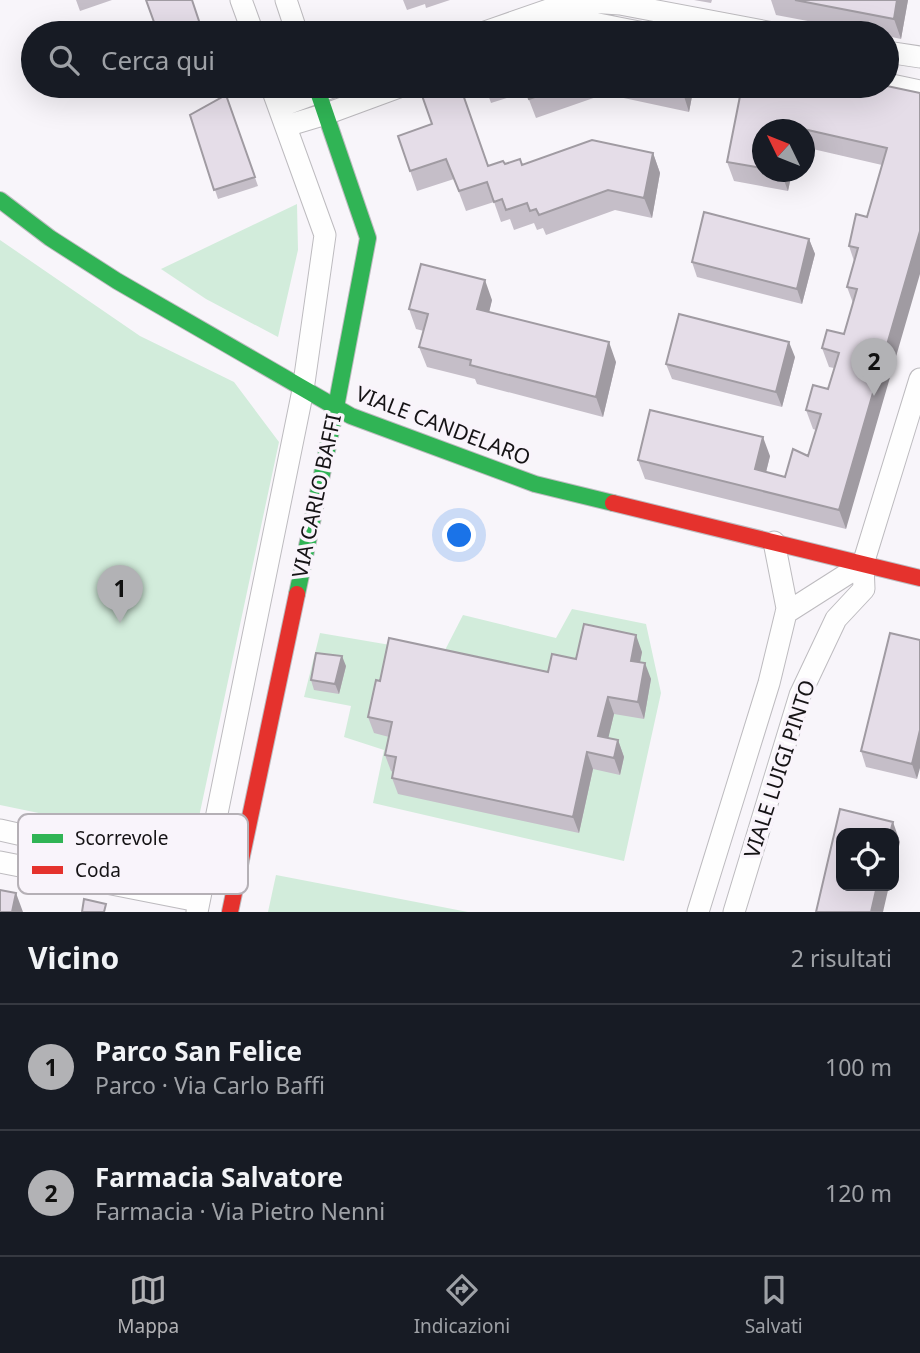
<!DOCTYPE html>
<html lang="it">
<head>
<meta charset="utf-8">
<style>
	:root { --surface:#171b24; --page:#242831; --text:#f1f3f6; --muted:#9ea1a6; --line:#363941; --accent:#b2b2b5 }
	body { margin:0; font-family:"Noto Sans",sans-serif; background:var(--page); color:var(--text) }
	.controls { position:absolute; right:21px; bottom:21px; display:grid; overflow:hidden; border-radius:14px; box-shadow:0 7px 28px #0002 }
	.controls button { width:63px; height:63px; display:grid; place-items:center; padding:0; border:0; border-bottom:2px solid var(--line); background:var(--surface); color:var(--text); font:35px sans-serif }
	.compass { position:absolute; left:752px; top:119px; width:63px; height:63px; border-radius:50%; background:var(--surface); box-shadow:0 7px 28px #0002; rotate:313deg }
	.you { position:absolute; left:460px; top:536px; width:24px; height:24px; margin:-18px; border:5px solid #fff; border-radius:50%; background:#1a73e8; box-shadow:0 0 0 10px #1a73e833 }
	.badge { display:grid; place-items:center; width:46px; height:46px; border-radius:50%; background:var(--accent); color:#111; font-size:23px; font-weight:700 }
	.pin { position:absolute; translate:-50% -58px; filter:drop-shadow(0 2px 4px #0008) }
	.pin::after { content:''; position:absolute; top:37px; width:24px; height:21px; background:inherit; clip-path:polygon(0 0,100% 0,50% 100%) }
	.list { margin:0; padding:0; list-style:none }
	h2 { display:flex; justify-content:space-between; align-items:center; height:91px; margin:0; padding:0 28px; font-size:30px }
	h2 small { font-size:23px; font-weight:400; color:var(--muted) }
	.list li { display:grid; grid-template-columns:46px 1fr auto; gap:21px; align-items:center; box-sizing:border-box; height:126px; padding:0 28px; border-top:2px solid var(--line) }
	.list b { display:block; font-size:26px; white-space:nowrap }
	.list p { margin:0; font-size:23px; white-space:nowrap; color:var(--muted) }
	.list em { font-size:23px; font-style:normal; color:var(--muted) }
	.icon { flex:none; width:38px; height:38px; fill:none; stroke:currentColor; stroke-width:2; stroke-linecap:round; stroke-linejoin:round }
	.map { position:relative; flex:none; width:920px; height:912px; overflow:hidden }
	.search { position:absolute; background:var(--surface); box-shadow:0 7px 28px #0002; left:21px; right:21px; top:21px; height:77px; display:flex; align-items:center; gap:18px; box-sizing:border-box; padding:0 24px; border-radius:38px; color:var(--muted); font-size:26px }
	.sheet { height:343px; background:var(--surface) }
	nav { display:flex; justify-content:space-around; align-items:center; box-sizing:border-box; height:98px; border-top:2px solid var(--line); background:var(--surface); font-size:19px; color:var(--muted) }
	nav a { display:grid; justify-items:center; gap:4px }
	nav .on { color:var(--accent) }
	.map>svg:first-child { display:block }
	.green { fill:#d2ecdb }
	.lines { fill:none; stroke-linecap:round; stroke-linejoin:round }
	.street-casing { stroke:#bdbbbf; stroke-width:23 }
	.fast-casing { stroke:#bdbbbf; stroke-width:18 }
	.jam-casing { stroke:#bdbbbf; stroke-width:18 }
	.street { stroke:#fefefe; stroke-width:21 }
	.fast { stroke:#30b455; stroke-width:16 }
	.jam { stroke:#e5322d; stroke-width:16 }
	.wall { fill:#c5bec8 }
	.shaded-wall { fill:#a09ba2 }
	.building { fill:#e5dde8; stroke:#a09ba2; stroke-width:2 }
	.labels { text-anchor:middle; stroke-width:7; stroke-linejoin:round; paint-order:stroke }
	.street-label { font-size:21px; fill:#151315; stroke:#f9f4fb }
	.key { fill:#f9f4fb; stroke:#b5b0b6; stroke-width:2 }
	.key-label { font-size:19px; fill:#151315 }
</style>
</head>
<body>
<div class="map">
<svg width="920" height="912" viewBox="0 0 920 912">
	<rect width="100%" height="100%" fill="#f8f5fa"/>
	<path class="green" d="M297 204 298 250 278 337 206 299 161 269Z
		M0 240 140 336 234 382 279 442 193 845 0 805Z
		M572 609 646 624 661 693 624 861 373 803 384 750 344 737 351 706 304 697 320 633 443 654 463 615 556 638Z
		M276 875 468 912H268Z"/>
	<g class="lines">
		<g class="street-casing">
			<path id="street" d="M241 0 253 33
				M286 0 297 33
				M482 33 574 1 620 4 773 33
				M542 33 578 20 644 33
				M887 52 920 57
				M887 84 920 91
				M279 107 335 86
				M286 126 326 114 402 86
				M786 613 863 564
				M0 830 173 869 204 872
				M0 862 198 901
				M197 912 303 390 325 235 271 86
				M698 912 769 683 786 613 787 608 774 542
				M734 912 800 695 836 619 864 589 863 564 920 379"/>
		</g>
		<g class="fast-casing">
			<path id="fast" d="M0 200 50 238 117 281 351 416 535 484 613 503
				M297 594 336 407 368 238 316 86"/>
		</g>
		<g class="jam-casing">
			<path id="jam" d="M613 503 920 578
				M230 912 297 594"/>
		</g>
		<use href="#street" class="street"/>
		<use href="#fast" class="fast"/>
		<use href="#jam" class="jam"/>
	</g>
	<path class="wall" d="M76 0H112L80 11Z
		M403 0H450L426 8 425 4 407 10Z
		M694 0H712L711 3Z
		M771 0H908L901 39 887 36V33H871L776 15Z
		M485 86H694L689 112 605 94 536 118 526 92 491 103Z
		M742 86 920 93 846 529 645 479 638 460 770 456 766 472 785 477 808 456 816 430 813 429 806 410 828 389 834 368 829 367 822 348 844 334 853 303 847 287 854 261 849 246 867 217 882 165 804 147V130H762V172H792L788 191 734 181 727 162Z
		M226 95 258 186 218 199 190 115Z
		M398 136 489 166 505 164 522 165 653 153 660 173 652 218 615 210 546 235 543 228 537 230 534 223 514 230 510 219 501 222 494 202 466 211 454 179 417 191Z
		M809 239 815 254 802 304 697 277 692 262Z
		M492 300 489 312 616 362 603 417 477 384 475 379 427 367 419 347 424 331 416 329 409 309Z
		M795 357 782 407 672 379 666 364Z
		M890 633 917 779 866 767 861 751Z
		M642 652 640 662 651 679 644 719 614 714 608 738 618 740 624 757 620 775 593 769 579 833 398 794 392 778 393 772 391 771 385 755 389 737 374 733 368 717 380 681 548 672 576 659Z
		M346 666 339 694 314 690 311 680Z"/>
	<path class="shaded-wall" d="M897 0H908L901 39 894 19Z
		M684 86H694L689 112 683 93Z
		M653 153 660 173 652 218 644 198Z
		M781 172H792L788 191Z
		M920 231V274L846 529 839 510Z
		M809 239 815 254 802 304 797 289Z
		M485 280 492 300 485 329 477 309Z
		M609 342 616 362 603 417 596 397Z
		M789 342 795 357 782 407 776 392Z
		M763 437 770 456 762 488 755 469Z
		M636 635 642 652 637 678 631 661Z
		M342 656 346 666 339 694 335 684Z
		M645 663 651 679 644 719 638 702Z
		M608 697 614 714 605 752 598 736Z
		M920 730V768L917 779 912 764Z
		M618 740 624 757 620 775 614 758Z
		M587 752 593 769 579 833 573 817Z
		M893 822 900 842 894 868V833H890Z
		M877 886H889L883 912H871Z
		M16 893 23 912H12Z"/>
	<path class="building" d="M146 0H192L203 33H158Z
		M795 0H897L894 19Z
		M592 28 618 33H577Z
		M421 86H460L488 166 503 161 505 164 520 159 522 165 592 140 653 153 644 198 608 190 539 215 536 209 530 211 527 203 506 210 502 199 494 202 487 182 459 191 446 159 410 171 398 136 432 124 419 87Z
		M524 86H567L529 99Z
		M649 86H684L683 93Z
		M742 86H887L920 93V231L839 510 638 460 650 410 763 437 755 469 785 477 793 449 808 456 821 414 806 410 813 385 828 389 839 353 822 348 827 330 844 334 857 289 847 287 858 248 849 246 856 214 867 217 887 148 790 126 789 130H762V168L727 162Z
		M226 95 255 177 214 190 190 115Z
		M704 212 809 239 797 289 692 262Z
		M421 264 485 280 477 309 609 342 596 397 470 365 471 360 419 347 428 314 409 309Z
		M679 314 789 342 776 392 666 364Z
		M584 624 636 635 631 661 645 663 638 702 608 697 598 736 618 740 614 758 587 752 573 817 392 778 396 757 385 755 392 722 368 717 376 680 380 681 389 638 548 672 552 654 576 659Z
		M890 633 920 640V730L912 764 861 751Z
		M316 653 342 656 335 684 311 680Z
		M840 809 893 822 890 833H841V886H877L871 912H816Z
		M0 890 16 893 12 912H0Z
		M84 899 106 904 104 912H82Z"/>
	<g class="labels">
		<g class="street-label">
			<text transform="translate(443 426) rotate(21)" y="7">VIALE CANDELARO</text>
			<text transform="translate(317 496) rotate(-78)" y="7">VIA CARLO BAFFI</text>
			<text transform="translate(780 769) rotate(-72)" y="7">VIALE LUIGI PINTO</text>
		</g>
	</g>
	<rect x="18" y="814" width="230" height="80" rx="10" class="key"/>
	<rect x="32" y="834" width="31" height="9" fill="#30b455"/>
	<rect x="32" y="866" width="31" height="8" fill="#e5322d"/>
	<g class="key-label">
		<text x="75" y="845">Scorrevole</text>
		<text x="75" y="877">Coda</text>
	</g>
</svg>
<div class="controls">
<button><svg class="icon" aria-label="locate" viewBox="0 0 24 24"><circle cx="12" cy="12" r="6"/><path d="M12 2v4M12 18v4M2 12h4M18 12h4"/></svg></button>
</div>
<svg class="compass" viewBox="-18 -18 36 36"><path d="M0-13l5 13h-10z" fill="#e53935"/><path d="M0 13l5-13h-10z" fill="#9ea1a6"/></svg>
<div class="you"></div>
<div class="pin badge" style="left:120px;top:623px">1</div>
<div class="pin badge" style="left:874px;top:396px">2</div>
<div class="search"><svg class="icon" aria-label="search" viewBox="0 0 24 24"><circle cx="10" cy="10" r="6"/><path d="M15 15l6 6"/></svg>Cerca qui</div>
</div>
<section class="sheet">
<h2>Vicino<small>2 risultati</small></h2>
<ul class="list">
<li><span class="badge">1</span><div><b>Parco San Felice</b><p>Parco · Via Carlo Baffi</p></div><em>100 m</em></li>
<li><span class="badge">2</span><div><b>Farmacia Salvatore</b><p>Farmacia · Via Pietro Nenni</p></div><em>120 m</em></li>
</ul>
</section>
<nav>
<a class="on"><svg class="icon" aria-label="map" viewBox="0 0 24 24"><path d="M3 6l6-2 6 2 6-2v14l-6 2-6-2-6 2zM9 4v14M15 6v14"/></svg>Mappa</a>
<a><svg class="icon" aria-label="directions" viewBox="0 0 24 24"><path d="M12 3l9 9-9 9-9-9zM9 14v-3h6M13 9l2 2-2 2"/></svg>Indicazioni</a>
<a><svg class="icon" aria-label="saved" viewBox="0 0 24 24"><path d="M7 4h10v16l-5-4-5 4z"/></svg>Salvati</a>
</nav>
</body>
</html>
